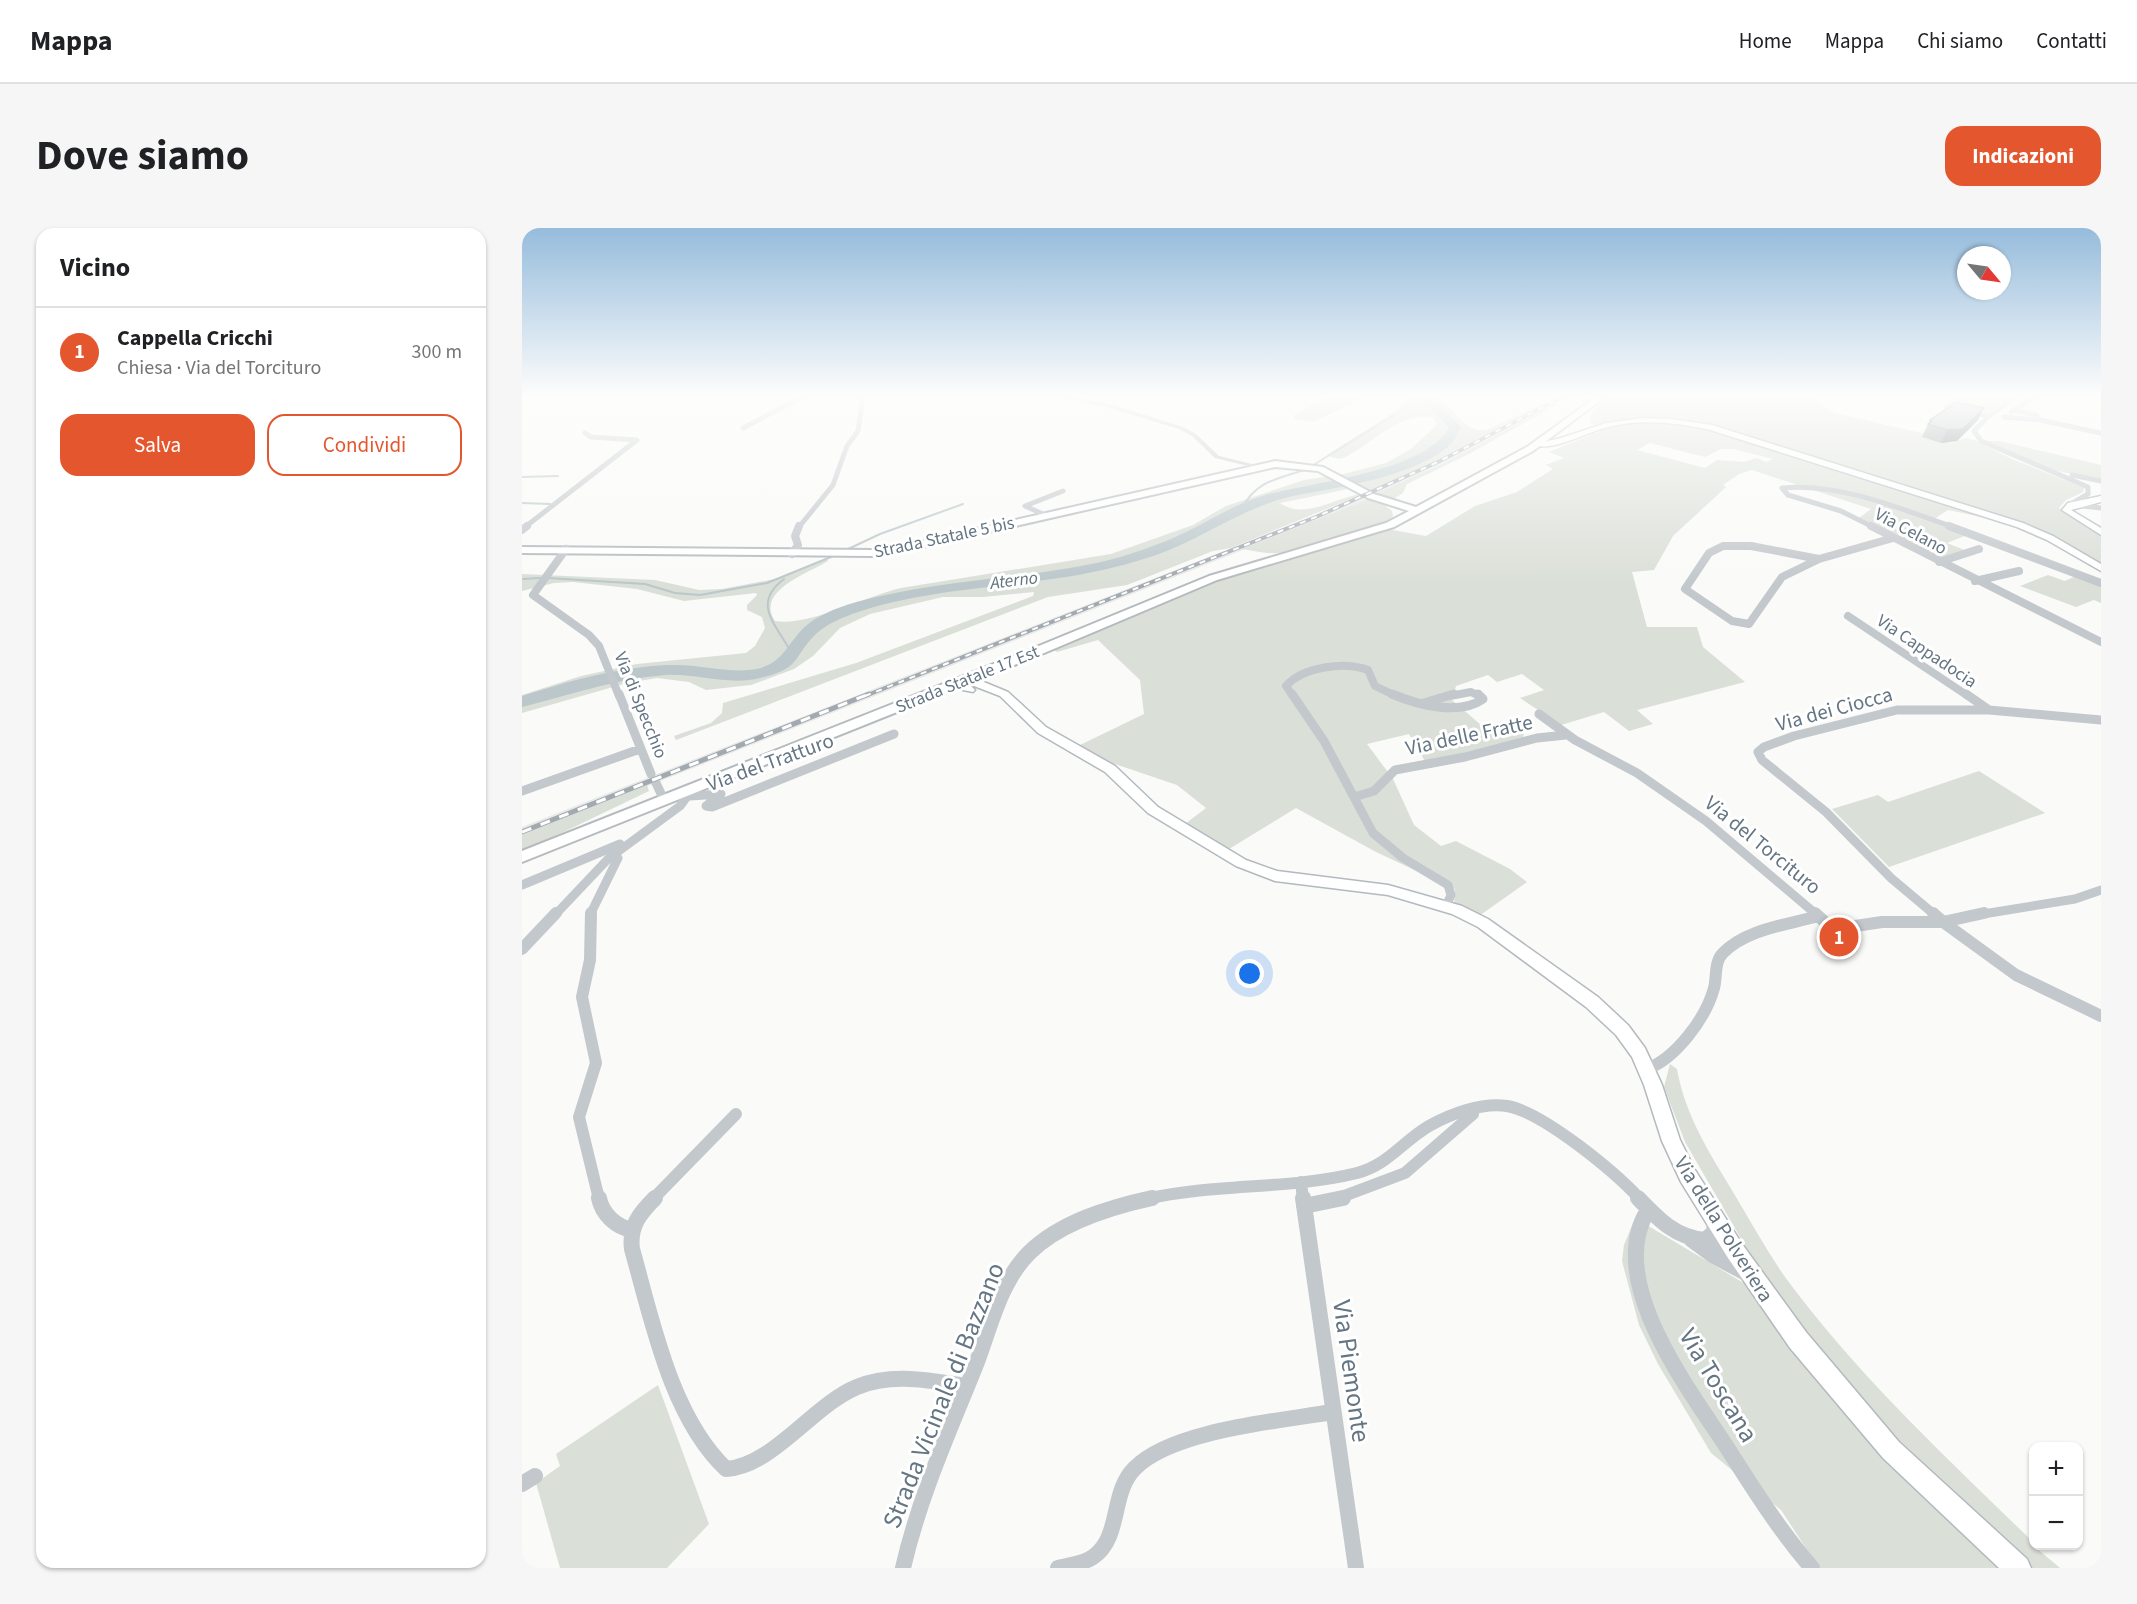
<!DOCTYPE html>
<html lang="it">
<head>
<meta charset="utf-8">
<style>
	:root { --surface:#fff; --page:#f6f6f6; --text:#202124; --muted:#757577; --line:#e0e0e0; --accent:#e4572e }
	body { margin:0; font-family:"Source Sans 3",sans-serif; background:var(--page); color:var(--text) }
	.controls { position:absolute; right:18px; bottom:18px; display:grid; overflow:hidden; border-radius:12px; box-shadow:0 2px 4px #0004 }
	.controls button { width:54px; height:54px; display:grid; place-items:center; padding:0; border:0; border-bottom:2px solid var(--line); background:var(--surface); color:var(--text); font:30px sans-serif }
	.compass { position:absolute; left:1435px; top:18px; width:54px; height:54px; border-radius:50%; background:var(--surface); box-shadow:0 2px 4px #0004; rotate:119deg }
	.you { position:absolute; left:728px; top:746px; width:21px; height:21px; margin:-15px; border:4px solid #fff; border-radius:50%; background:#1a73e8; box-shadow:0 0 0 9px #1a73e833 }
	.badge { display:grid; place-items:center; width:39px; height:39px; border-radius:50%; background:var(--accent); color:#fff; font-size:20px; font-weight:700 }
	.pin { position:absolute; translate:-50% -50%; border:3px solid #fff; box-shadow:0 2px 6px #0006 }
	.list { margin:0; padding:0; list-style:none }
	h2 { display:flex; justify-content:space-between; align-items:center; height:78px; margin:0; padding:0 24px; font-size:26px }
	h2 small { font-size:20px; font-weight:400; color:var(--muted) }
	.list li { display:grid; grid-template-columns:39px 1fr auto; gap:18px; align-items:center; box-sizing:border-box; height:90px; padding:0 24px; border-top:2px solid var(--line) }
	.list b { display:block; font-size:22px; white-space:nowrap }
	.list p { margin:0; font-size:20px; white-space:nowrap; color:var(--muted) }
	.list em { font-size:20px; font-style:normal; color:var(--muted) }
	.actions { display:flex; gap:12px; padding:18px 24px }
	.actions a { flex:1; padding:14px 0; border:2px solid var(--accent); border-radius:18px; text-align:center; font-size:21px; color:var(--accent) }
	.actions .main { background:var(--accent); color:#fff }
	.map { position:relative; flex:none; width:1579px; height:1340px; overflow:hidden; border-radius:18px }
	header { display:flex; align-items:center; gap:36px; box-sizing:border-box; height:84px; padding:0 30px; background:var(--surface); border-bottom:2px solid var(--line) }
	header strong { font-size:28px }
	nav { display:flex; gap:33px; margin-inline-start:auto; font-size:21px }
	.intro { display:flex; align-items:center; justify-content:space-between; box-sizing:border-box; height:144px; padding:0 36px }
	h1 { margin:0; font-size:42px }
	.button { padding:15px 27px; border-radius:18px; background:var(--accent); color:#fff; font-size:21px; font-weight:700 }
	main { display:flex; gap:36px; padding:0 36px }
	aside { flex:1; background:var(--surface); border-radius:18px; box-shadow:0 2px 4px #0004 }
	.map>svg:first-child { display:block }
	.built { fill:#e8e9e9 }
	.green { fill:#dadfd7; fill-rule:evenodd }
	.lines { fill:none; stroke-linecap:round; stroke-linejoin:round }
	.stream { stroke:#bbc7cb; stroke-width:2 }
	.river { fill:#bbc7cb; fill-rule:evenodd }
	.secondary-casing { stroke:#b3babf; stroke-width:3 }
	.primary-casing { stroke:#b5babe; stroke-width:4 }
	.pedestrian { stroke:#c3c8cc; stroke-width:4 }
	.minor-far4 { stroke:#c3c8cc; stroke-width:5 }
	.minor-far3 { stroke:#c3c8cc; stroke-width:8 }
	.minor-far2 { stroke:#c3c8cc; stroke-width:9 }
	.minor-far1 { stroke:#c3c8cc; stroke-width:12 }
	.minor { stroke:#c3c8cc; stroke-width:16 }
	.tertiary { fill:#c3c8cc; fill-rule:evenodd }
	.secondary { fill:#fff; fill-rule:evenodd }
	.primary { fill:#fff; fill-rule:evenodd }
	.rail-far1-casing { stroke:#a2aab0; stroke-width:4 }
	.rail-casing { stroke:#a2aab0; stroke-width:5 }
	.rail-far1 { stroke:#fff; stroke-width:2; stroke-dasharray:6; stroke-linecap:butt }
	.rail { stroke:#fff; stroke-width:3; stroke-dasharray:10; stroke-linecap:butt }
	.wall { fill:#929a9f }
	.shaded-wall { fill:#777d82 }
	.building { fill:#aab3b9; stroke:#777d82; stroke-width:1.5 }
	.labels { text-anchor:middle; stroke-width:6; stroke-linejoin:round; paint-order:stroke }
	.far-street-label { font-size:18px; fill:#657683; stroke:#fff }
	.far-water-label { font-size:18px; font-style:italic; fill:#60757c; stroke:#fff }
	.street-label { font-size:21px; fill:#657683; stroke:#fff }
	.near-street-label { font-size:26px; fill:#657683; stroke:#fff }
</style>
</head>
<body>
<header>
<strong>Mappa</strong>
<nav><a>Home</a><a>Mappa</a><a>Chi siamo</a><a>Contatti</a></nav>
</header>
<div class="intro"><h1>Dove siamo</h1><a class="button">Indicazioni</a></div>
<main>
<aside>
<h2>Vicino<small></small></h2>
<ul class="list">
<li><span class="badge">1</span><div><b>Cappella Cricchi</b><p>Chiesa · Via del Torcituro</p></div><em>300 m</em></li>
</ul>
<div class="actions"><a class="main">Salva</a><a>Condividi</a></div>
</aside>
<div class="map">
<svg width="1579" height="1340" viewBox="0 0 1579 1340">
	<rect width="100%" height="100%" fill="#fafaf8"/>
	<path class="built" d="M1036 169H1045L922 235 832 278 0 608V599L791 288 915 232Z"/>
	<path class="green" d="M805 169H843L791 194 771 191 773 186Z
		M885 169C892 169 902 167 909 169 932 174 937 205 965 202L1025 174 915 232 849 263 841 258 758 275C783 293 815 268 841 266L709 320 691 323 605 357 526 369 154 512 152 508 189 495 200 485 201 475 334 435 511 368 512 364 461 369H421L348 386 318 400 291 428 272 441 229 457 184 462 167 454 135 450 105 455 0 485V467L59 448 115 436 224 425 233 418 243 400 240 389 225 382V377L235 367 234 365 162 373 115 361 51 354 32 355 0 363V346L133 352 177 362 200 361 253 351 304 330 306 333C290 344 232 362 253 393 285 399 345 368 379 360L589 326 671 297 704 278 782 252 822 246 864 235 889 221 915 197 912 189C876 184 853 214 823 229 817 232 811 230 805 227L874 183 886 171Z
		M1083 169H1289L1312 185 1404 206 1405 211 1429 215 1443 210 1452 212 1490 231 1562 260 1561 264 1544 272 1537 280 1579 308V335L1530 307 1488 290 1190 197 1119 190 1088 193 1073 197 1068 195 1069 186Z
		M1443 169H1492L1465 188 1425 179Z
		M1032 176 1035 177 945 227 885 256 881 265 862 277 870 283 871 288C863 301 775 324 757 325 744 326 732 323 720 321L849 270 847 269 922 235Z
		M1120 195 1156 196 1190 202 1483 294 1426 282 1409 293 1445 307 1425 315 1445 323 1416 331 1337 290 1349 281 1230 242 1217 246 1201 257 1204 259 1151 308 1132 342 1110 344 1125 399H1175L1181 419 1223 454 1115 482 1131 496 1107 503 1082 484 1039 497 998 470 1022 462 1000 446 975 454 966 447 934 458 930 472 959 497 1003 491 1001 511 904 535 887 506 845 516 871 551 892 597 919 618 934 613 988 641 1005 654 957 688 932 677 933 661 854 624 774 580 707 621 663 596 684 580 655 557 590 535 558 517 622 486 618 452 576 412 535 424 529 420 694 352 735 338 865 301 904 308 953 278 995 264 1031 241 1024 237 1042 230 1027 224 1086 200ZM1128 215 1183 229 1199 221H1212L1251 231 1244 234 1235 230 1222 234 1195 232 1183 240 1115 222Z
		M1461 213H1477L1579 237V252L1517 239Z
		M1526 347 1543 353 1556 347 1579 357V375L1572 372 1554 379 1498 358Z
		M1457 543 1523 585 1367 639 1310 581 1356 567 1366 574Z
		M125 557 127 563 0 624V607Z
		M1148 836 1155 841C1163 887 1187 924 1211 964 1228 992 1244 1022 1263 1049 1335 1147 1425 1230 1511 1314L1512 1318 1538 1340H1297L1259 1282 1189 1225 1136 1136 1117 1097 1100 1033 1102 1017 1113 990 1225 1057 1243 1052 1163 914 1142 859Z
		M136 1157 187 1296 145 1340H38L14 1255 38 1238 34 1226Z"/>
	<g class="lines">
		<path class="stream" d="M793 236 882 181 896 169
			M0 249 36 248
			M0 275 28 276
			M720 280C734 253 755 251 782 242
			M322 323 358 306 441 276
			M26 350 123 356 153 365 178 367 245 355 309 329
			M1 351 18 350
			M262 351C229 376 254 396 269 424L266 433"/>
		<path class="river" d="M891 169C912 169 926 184 939 200 935 206 933 213 928 217 892 249 817 259 771 268 732 277 700 297 665 314 642 325 618 333 593 339 507 361 415 356 330 386 318 391 305 396 295 405 269 430 281 440 238 450 207 458 174 445 143 447 93 451 48 467 0 479V468C48 453 99 438 150 437 178 436 207 446 234 441 262 436 266 413 285 397 305 381 335 373 359 368 431 351 507 350 579 334 608 327 637 317 664 304 689 292 713 276 740 268 788 254 901 245 927 200L913 184Z"/>
		<g class="secondary-casing">
			<path id="secondary" d="M1122 190 1149 191 1190 197 1501 295 1531 308 1579 336V343L1525 312 1495 299 1185 201C1150 194 1113 190 1079 201 1063 206 1026 225 1012 216L1039 210 1084 195Z
				M1579 268V274L1549 282 1579 300V307L1540 282 1546 275Z
				M442 449 457 452 486 464 524 499 593 538 636 579 724 632 755 643 866 657 940 678 966 691 1076 769 1106 797 1123 820 1140 857 1158 912 1173 942 1220 1016 1284 1104 1377 1214 1505 1331 1509 1340H1477L1361 1230 1268 1120 1206 1030 1159 954 1140 913 1122 857 1110 829 1094 807 1064 779 956 699 930 686 866 667 753 653 714 638 626 585 583 544 516 505 478 468 447 456 453 462 451 464 436 461V452Z"/>
		</g>
		<g class="primary-casing">
			<path id="primary" d="M1074 169H1083L1011 223 872 299 695 352 515 428 0 634V623L507 422 687 348 864 295 887 283 846 270 796 243 753 239 392 321 350 328 0 325V319L350 322 392 315 753 233 801 239 852 266 894 279 1005 219Z"/>
		</g>
		<path class="pedestrian" d="M1424 179 1441 169
			M1450 185 1466 189
			M1464 191 1494 169"/>
		<path class="minor-far4" d="M1489 184 1513 169
			M1482 189 1518 192 1514 187 1491 182
			M1518 192 1579 205
			M1462 193 1452 203 1459 213 1566 259V266L1546 278
			M221 200 280 169
			M1550 247 1579 253
			M1552 277 1579 280
			M523 287 503 278 541 263
			M3 299 115 212 69 209 63 205
			M277 299 311 257 325 218 336 203 341 169
			M1351 299 1319 283 1266 267 1260 260C1316 254 1379 281 1431 299"/>
		<path class="minor-far3" d="M1349 298 1579 414
			M1427 298 1579 355
			M0 302 5 298
			M1201 318H1229L1297 331 1260 349 1227 396 1210 393 1163 361 1187 325Z
			M44 321 11 367 67 407 77 418 97 468
			M270 326 276 317 273 308 277 298
			M1297 331 1371 310
			M1417 334 1457 321
			M1453 353 1497 343
			M1326 388 1446 468
			M771 468 764 458C781 439 822 433 846 442L853 458 874 468
			M928 468 949 464 957 468"/>
		<path class="minor-far2" d="M97 466 129 546
			M770 466 802 513 851 605 881 630 926 657 929 667 924 678
			M870 466C896 477 937 488 961 471L956 466
			M1444 466 1467 482
			M902 475 932 466
			M1017 486 1053 512 1115 545 1184 593 1295 687
			M134 555 142 572
			M0 563 118 521
			M168 568 199 566 184 578 190 579 372 506
			M832 569 852 563 873 542 943 529 1015 510 1044 507
			M0 657 98 616
			M33 687 86 631 158 578 169 563
			M68 687 96 630 91 626
			M1413 687 1369 650 1304 584 1240 532 1236 524 1242 519 1272 508 1375 482H1467L1579 492
			M1455 687 1553 671 1579 662"/>
		<path class="minor-far1" d="M69 685 68 732 60 769 74 835 57 889 77 971
			M1293 685 1304 695 1320 700 1360 694H1421L1494 747 1579 788
			M1411 685 1421 694 1462 685
			M0 721 34 685
			M1125 841C1154 830 1184 790 1192 760 1195 749 1192 734 1201 725 1224 701 1265 697 1296 688
			M779 954 781 971
			M131 971 214 886
			M624 971C693 955 766 962 835 945 866 937 881 913 907 898 928 886 960 874 985 878 1021 884 1093 944 1118 971
			M814 971 883 945 951 886"/>
		<path class="minor" d="M77 970C80 986 94 999 110 1002
			M133 970C118 985 107 998 110 1021 130 1092 149 1189 204 1241 251 1238 291 1177 335 1159 370 1144 410 1153 445 1158
			M781 970 834 1340
			M1116 970C1136 991 1154 1010 1184 1012L1192 1004 1193 993
			M782 978 821 970
			M1126 982C1082 1053 1168 1162 1206 1221 1232 1262 1258 1303 1290 1340
			M1169 1011 1192 1028 1224 1045
			M1178 1013 1212 1023
			M0 1256 13 1248
			M381 1340C397 1270 426 1206 453 1139 468 1101 477 1055 507 1025 538 994 589 979 630 970
			M536 1340C547 1337 561 1336 571 1329 600 1309 588 1264 613 1240 650 1202 758 1193 810 1184"/>
		<path class="tertiary" d="M535 169H547L585 175 661 199 674 206 697 228 738 238 735 240 693 230 670 208 657 201 584 179Z"/>
		<use href="#secondary" class="secondary"/>
		<use href="#primary" class="primary"/>
		<g class="rail-far1-casing">
			<path id="rail-far1" d="M343 468 794 289 918 233 1040 169"/>
		</g>
		<g class="rail-casing">
			<path id="rail" d="M0 604 347 466"/>
		</g>
		<use href="#rail-far1" class="rail-far1"/>
		<use href="#rail" class="rail"/>
	</g>
	<path class="wall" d="M1408 192H1456L1435 213 1419 215 1400 209Z"/>
	<path class="shaded-wall" d="M1462 180 1456 192 1435 213 1419 215 1425 202Z"/>
	<path class="building" d="M1435 174 1462 180 1441 201 1425 202 1406 196 1410 193 1408 192Z"/>
	<linearGradient id="sky" x2="0" y2="1"><stop stop-color="#96bcdc"/><stop offset="0.47" stop-color="#fdfdfc"/><stop offset="1" stop-color="#fdfdfc" stop-opacity="0"/></linearGradient>
	<rect width="1579" height="356" fill="url(#sky)"/>
	<g class="labels">
		<g class="far-street-label">
			<text transform="translate(1389 303) rotate(28)" y="6">Via Celano</text>
			<text transform="translate(422 309) rotate(-12)" y="6">Strada Statale 5 bis</text>
			<text transform="translate(1405 423) rotate(34)" y="6">Via Cappadocia</text>
			<text transform="translate(445 451) rotate(-22)" y="6">Strada Statale 17 Est</text>
			<text transform="translate(119 477) rotate(68)" y="6">Via di Specchio</text>
		</g>
		<g class="far-water-label">
			<text transform="translate(492 352) rotate(-7)" y="6">Aterno</text>
		</g>
		<g class="street-label">
			<text transform="translate(1312 481) rotate(-15)" y="7">Via dei Ciocca</text>
			<text transform="translate(947 507) rotate(-12)" y="7">Via delle Fratte</text>
			<text transform="translate(248 534) rotate(-20)" y="7">Via del Tratturo</text>
			<text transform="translate(1241 617) rotate(39)" y="7">Via del Torcituro</text>
			<text transform="translate(1202 1001) rotate(58)" y="7">Via della Polveriera</text>
		</g>
		<g class="near-street-label">
			<text transform="translate(830 1143) rotate(82)" y="9">Via Piemonte</text>
			<text transform="translate(1197 1157) rotate(59)" y="9">Via Toscana</text>
			<text transform="translate(421 1167) rotate(-68)" y="9">Strada Vicinale di Bazzano</text>
		</g>
	</g>
</svg>
<div class="controls">
<button>+</button>
<button>−</button>
</div>
<svg class="compass" viewBox="-18 -18 36 36"><path d="M0-13l5 13h-10z" fill="#e53935"/><path d="M0 13l5-13h-10z" fill="#757577"/></svg>
<div class="you"></div>
<div class="pin badge" style="left:1317px;top:709px">1</div>
</div>
</main>
</body>
</html>
